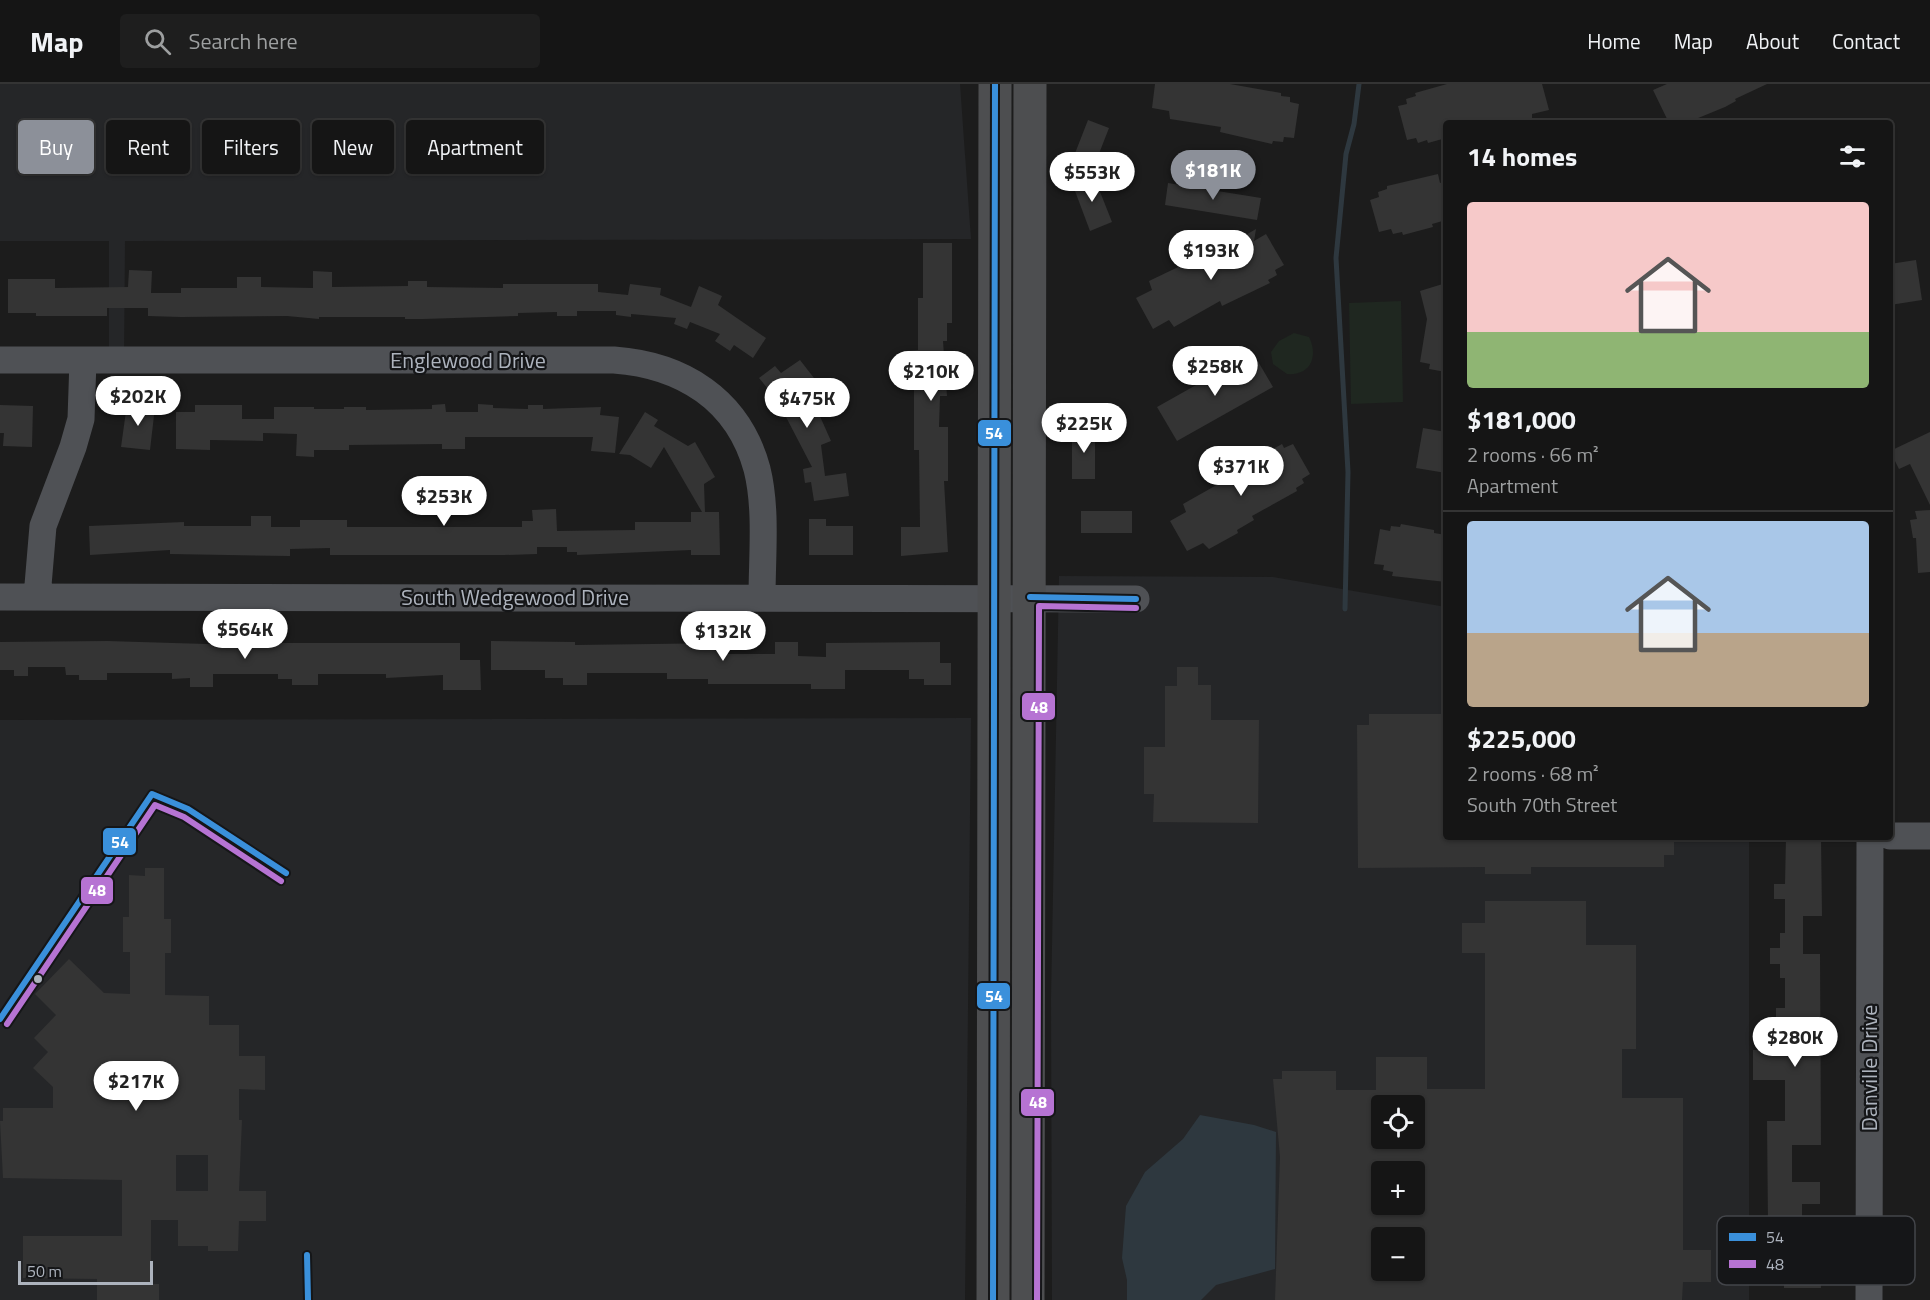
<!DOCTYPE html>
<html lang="en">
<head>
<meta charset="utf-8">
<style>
  :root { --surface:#151515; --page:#1e1e1e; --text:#f1f3f6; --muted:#9d9fa0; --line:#343434; --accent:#8c9099 }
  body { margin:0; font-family:"Titillium Web",sans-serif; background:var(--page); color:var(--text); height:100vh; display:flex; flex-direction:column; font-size:22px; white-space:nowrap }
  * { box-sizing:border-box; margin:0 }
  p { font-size:20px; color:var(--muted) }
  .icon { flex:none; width:33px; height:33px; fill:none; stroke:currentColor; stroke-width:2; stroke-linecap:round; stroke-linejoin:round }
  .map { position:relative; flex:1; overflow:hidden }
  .panel { position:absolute; left:1443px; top:36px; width:450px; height:720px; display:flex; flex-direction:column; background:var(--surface); border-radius:6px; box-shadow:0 2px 4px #0004,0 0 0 2px var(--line) }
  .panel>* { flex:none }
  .hud { position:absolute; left:18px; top:36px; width:570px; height:54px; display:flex; gap:12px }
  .tools { position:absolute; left:1371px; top:1011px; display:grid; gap:12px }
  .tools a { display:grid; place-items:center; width:54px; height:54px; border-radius:6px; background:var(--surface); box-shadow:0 2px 4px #0004,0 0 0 2px var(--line); font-size:30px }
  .scale { position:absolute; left:18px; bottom:15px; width:135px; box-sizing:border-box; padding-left:6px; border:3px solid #adb3bd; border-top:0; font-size:16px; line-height:21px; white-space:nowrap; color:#adb3bd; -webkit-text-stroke:4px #151618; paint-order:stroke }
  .price { position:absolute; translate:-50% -51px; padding:0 14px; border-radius:21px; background:#fff; color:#222; font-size:20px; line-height:39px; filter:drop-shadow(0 2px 3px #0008) }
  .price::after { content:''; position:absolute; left:50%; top:36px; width:18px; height:14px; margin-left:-9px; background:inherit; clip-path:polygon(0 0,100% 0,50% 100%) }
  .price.selected { background:var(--accent); color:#fff }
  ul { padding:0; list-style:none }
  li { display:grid; align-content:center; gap:12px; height:318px; padding:0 24px }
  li+li { border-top:2px solid var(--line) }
  li span { display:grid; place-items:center; height:186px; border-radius:6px; color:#555 }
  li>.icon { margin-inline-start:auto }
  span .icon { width:108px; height:108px; fill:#fffc; stroke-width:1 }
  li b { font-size:26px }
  h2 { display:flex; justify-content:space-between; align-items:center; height:72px; padding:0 24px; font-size:26px }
  .tag { padding:0 21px; border-radius:6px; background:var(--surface); box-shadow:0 2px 4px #0004,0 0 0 2px var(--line); font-size:21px; line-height:54px }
  .tag.selected { background:var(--accent); color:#fff }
  header { display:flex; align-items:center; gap:36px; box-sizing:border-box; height:84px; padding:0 30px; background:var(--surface); border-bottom:2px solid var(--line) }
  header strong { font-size:28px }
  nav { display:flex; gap:33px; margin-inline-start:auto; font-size:21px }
  .search { width:420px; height:54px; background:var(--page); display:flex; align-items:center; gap:15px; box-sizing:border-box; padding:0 21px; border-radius:6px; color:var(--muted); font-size:22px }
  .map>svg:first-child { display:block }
  .built { fill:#252628; fill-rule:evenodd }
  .green { fill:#1f2720 }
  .water { fill:#2e383f }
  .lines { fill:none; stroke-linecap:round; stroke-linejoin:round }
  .stream { stroke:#2e383f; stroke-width:5 }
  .building { fill:#343434; fill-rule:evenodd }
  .minor { stroke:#4f5155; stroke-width:27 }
  .major { stroke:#4d4e50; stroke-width:33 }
  .bus-1-casing { stroke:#151618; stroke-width:10 }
  .bus-2-casing { stroke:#151618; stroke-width:10 }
  .bus-1 { stroke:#3a90db; stroke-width:6 }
  .bus-2 { stroke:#b673d3; stroke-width:6 }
  .bus-dot { fill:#adb3bd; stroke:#151618; stroke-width:2 }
  .labels { text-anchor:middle; stroke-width:4.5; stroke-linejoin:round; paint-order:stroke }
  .street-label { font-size:22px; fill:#adb3bd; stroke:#151618 }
  .key { fill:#151618; stroke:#43454a; stroke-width:1.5 }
  .key-label { font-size:16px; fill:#adb3bd }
  .line-badge { stroke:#151618; stroke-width:2 }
  .badge-label { font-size:16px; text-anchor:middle; font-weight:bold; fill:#fff }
</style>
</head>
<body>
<header>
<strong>Map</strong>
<div class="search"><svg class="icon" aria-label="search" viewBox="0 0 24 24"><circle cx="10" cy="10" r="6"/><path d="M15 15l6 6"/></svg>Search here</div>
<nav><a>Home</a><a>Map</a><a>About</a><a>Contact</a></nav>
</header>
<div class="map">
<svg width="1930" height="1216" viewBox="0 0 1930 1216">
  <rect width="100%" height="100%" fill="#1c1c1c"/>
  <path class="built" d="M0,0H960L971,155L125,157L124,276H109V157H0Z
    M1059,492L1273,493L1446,523V753H1749V1216H1052L1051,915ZM1382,1022H1414V1054H1382ZM1382,1088H1414V1120H1382ZM1382,1154H1414V1186H1382Z
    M971,634L965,1216H0V636Z"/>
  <path class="green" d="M1401,217L1403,318L1351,320L1349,219Z
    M1294,249L1309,253C1319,273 1310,292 1287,290L1273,280L1271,268L1279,257Z"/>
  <path class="water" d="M1200,1031L1254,1041L1276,1048L1275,1185L1216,1201L1201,1216H1127V1196L1122,1174L1126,1122L1145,1088L1183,1055Z"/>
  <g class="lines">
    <path class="stream" d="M1345,525L1348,388L1336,174L1346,70L1354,40L1359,0"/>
  </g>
  <path class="building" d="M1155,0H1230L1281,9V12L1290,13V18L1299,20L1294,54L1284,53L1283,58L1273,57L1272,60L1220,48L1221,43L1170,35L1169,27L1152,24Z
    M1447,0H1542L1549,26L1532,30V39H1446V54L1428,59L1427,56L1418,59L1416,54L1407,56L1398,22L1407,20L1406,15L1416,12L1415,9Z
    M1667,0H1767L1735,15L1736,17L1725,23L1686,39H1669L1653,6Z
    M1088,36L1109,44L1093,85L1072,77Z
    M1093,90L1112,138L1090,147L1072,99Z
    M1438,90L1440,99L1446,97V136L1432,140L1433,143L1403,151L1402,148L1393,150L1391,145L1379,148L1370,116L1379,113L1378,108L1387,105V102Z
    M1168,99L1261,114L1257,136L1165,121Z
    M1256,145L1254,157L1266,150L1284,181L1275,186L1277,191L1268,196L1270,199L1222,222L1220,217L1174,243L1169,236L1153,245L1136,214L1152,206L1149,197L1197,174L1200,178Z
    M923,159H952V239H947V257H943L947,312H940L939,343H948V397H944L948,468L901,472V443H920L919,366H914V301H907L906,267L918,266V214H923Z
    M1916,176L1922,216L1890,221V180Z
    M129,186L152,187L151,209H181V204H237V193H261V203L313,204V187L332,188V203L408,202V197H427V203L503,204V200H598V208L628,211L630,200L661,204L660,211L691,223L699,202L722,212L718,221L766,254L753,274L734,261L730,267L715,257L720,250L690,238L687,245L674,240L676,234L631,230V233L616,231V227H577V232H557V228L518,229V232L423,235H405V233H319V235L287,232L181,233L148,232V224H107V232H36V229H8V195H55V204L128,203Z
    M1446,199V288L1429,285L1430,280L1420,278L1427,235L1420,207Z
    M1253,269L1273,303L1177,357L1157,323Z
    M800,276L814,294L806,301L831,357L821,361L825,392L846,389L849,412L814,417L811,398L805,399L803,385L812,383L786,333L795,329L774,301L768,305L759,294L775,282L781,289Z
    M127,320L155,323L150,366L121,363Z
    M445,320L446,328H478V320L493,321V324L528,325V321H543V325L601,323L600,331L619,333L615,369L591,367L593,353H465V365H442V360L349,361V366H314V373L296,372L297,350L263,349V357L210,356V366L176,365V328H195V321H242V335H274V323H314V325H344V323H366V326L432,325V321Z
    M0,321L33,322L32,363L3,362L4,349H0Z
    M645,328L658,336L654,342L688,362L695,358L715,393L704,400L705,428H719L720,471H691V466L577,471V468H567V463H537V470L504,471H330V464L290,465V472L170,470V466L90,471L89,442L184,438V442H251V432H271V443H300V436H347V443H522V437H533L532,426L556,425L557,447L635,446V438H691V428H702L664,363L651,384L630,371L619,370Z
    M1095,344V395H1072V345Z
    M1423,344L1446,348V389L1416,384Z
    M1930,348V421L1910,380L1899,385L1890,367Z
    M1282,360L1284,364L1293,360L1310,390L1302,395L1304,399L1296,404L1297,407L1252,432L1254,436L1237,446L1238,449L1209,465L1203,459L1187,467L1170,437L1186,428L1183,420L1229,394L1226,390L1243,381L1242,378L1271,362L1273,365Z
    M1930,426V488L1918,489L1916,454H1913L1910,436L1917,435L1915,427Z
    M1081,427H1132V449H1081Z
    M809,435H826V442H853V471H809Z
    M1401,440L1434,446V449L1446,451V498L1392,492L1393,488L1383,486L1384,481L1374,480L1380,445L1390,447L1391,442L1400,443Z
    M107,557L277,562V559H460V576H480L481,606H443V591L386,594V590H318V601H292V595H278V590H213V603H190V594L172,595V589H107V596H79V591H66L65,583H28V592H14V586H0V558Z
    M491,557L575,558V561L727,559V570H775V558H798V572L826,573V559L940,558V579H951V601H924V595H909V586H845V605H811V600H708V595H667V589H587V601H563V594H545V586H491Z
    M1177,583H1198V601H1211V636H1259L1258,739L1153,738L1154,710H1144V663H1165V602H1177Z
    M1369,630H1446V753H1674V771H1664V783H1531V790H1485V783L1358,784L1357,641H1369Z
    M1786,753H1821L1822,832H1803V870H1820L1821,1061H1792V1098H1820V1120H1802V1160H1819L1821,1204H1784V1190H1772V1141H1768L1767,1037H1785V996H1753V966H1776V924H1785V894H1780V880H1770V864H1780V849H1785V815H1774V800H1785Z
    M145,784H164V835H171V869H165V911L209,912V941H239V972H265V1006L239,1005V1036H242L239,1107H266V1137H239L238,1167H208V1162H178V1136H151V1200H159V1216H97V1195L23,1194V1152H122V1096L3,1094L0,1037H3V1024H53V1003L33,984L48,968L34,954L56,931L35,910L69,875L104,909L130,910V868H123V833H129V791L145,792ZM176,1071H208V1107H176Z
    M1485,817H1586V861H1636V965H1622V1014H1683V1166H1711V1198H1683L1682,1216H1275L1280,1073L1273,995H1282V987H1336V1006H1376V973H1427V1005H1485V869H1462V839H1485ZM1382,1022H1414V1054H1382ZM1382,1088H1414V1120H1382ZM1382,1154H1414V1186H1382Z"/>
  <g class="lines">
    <path class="minor" d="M0,276H614C682,281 738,315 757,385C767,425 762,472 762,514
      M0,513L1136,515
      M37,513L43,442L73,363L81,335L83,276
      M1890,752H1930
      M1869,1216L1870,753"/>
    <path class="major" d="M993,1216L995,0
      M1028,1216L1030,0"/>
    <defs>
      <path id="bus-1" d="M1030,513L1136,515
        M0,935L152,710L188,725L286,789
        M307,1171L308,1216
        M993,1216L995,0"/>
      <path id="bus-2" d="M7,940L155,721L184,733L281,797
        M1037,1216L1039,522L1136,524"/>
    </defs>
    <use href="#bus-1" class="bus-1-casing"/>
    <use href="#bus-2" class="bus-2-casing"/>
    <use href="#bus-1" class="bus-1"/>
    <use href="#bus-2" class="bus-2"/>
  </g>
  <circle class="bus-dot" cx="38" cy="895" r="5"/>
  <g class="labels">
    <g class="street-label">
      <text x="468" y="284">Englewood Drive</text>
      <text x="515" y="521">South Wedgewood Drive</text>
      <text transform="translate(1869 984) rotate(-90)" y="8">Danville Drive</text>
    </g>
  </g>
  <rect x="1717" y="1132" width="198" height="69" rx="9" class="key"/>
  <rect x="1729" y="1149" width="27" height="8" fill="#3a90db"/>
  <rect x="1729" y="1176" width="27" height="8" fill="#b673d3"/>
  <g class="key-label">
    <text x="1766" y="1159">54</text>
    <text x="1766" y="1186">48</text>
  </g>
  <g class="line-badge">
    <rect x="977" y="335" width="35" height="28" rx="6" fill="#3a90db"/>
    <rect x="1021" y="608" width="35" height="29" rx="6" fill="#b673d3"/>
    <rect x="102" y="743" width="35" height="29" rx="6" fill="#3a90db"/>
    <rect x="80" y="792" width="34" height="29" rx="6" fill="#b673d3"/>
    <rect x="976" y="898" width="35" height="28" rx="6" fill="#3a90db"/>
    <rect x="1020" y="1004" width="35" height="29" rx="6" fill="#b673d3"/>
  </g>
  <g class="badge-label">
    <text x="994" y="355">54</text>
    <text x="1039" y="629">48</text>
    <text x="120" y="764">54</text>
    <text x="97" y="812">48</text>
    <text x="994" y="918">54</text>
    <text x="1038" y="1024">48</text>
  </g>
</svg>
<div class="tools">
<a><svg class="icon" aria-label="locate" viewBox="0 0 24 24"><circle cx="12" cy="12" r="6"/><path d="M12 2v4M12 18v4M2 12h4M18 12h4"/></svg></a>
<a>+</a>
<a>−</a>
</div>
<div class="scale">50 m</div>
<b class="price selected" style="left:1213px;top:117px">$181K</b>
<b class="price" style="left:1092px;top:119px">$553K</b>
<b class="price" style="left:1211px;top:197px">$193K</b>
<b class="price" style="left:1215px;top:313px">$258K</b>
<b class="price" style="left:931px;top:318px">$210K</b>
<b class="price" style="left:138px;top:343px">$202K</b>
<b class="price" style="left:807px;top:345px">$475K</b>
<b class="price" style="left:1084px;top:370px">$225K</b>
<b class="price" style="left:1241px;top:413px">$371K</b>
<b class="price" style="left:444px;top:443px">$253K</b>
<b class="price" style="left:245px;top:576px">$564K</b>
<b class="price" style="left:723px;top:578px">$132K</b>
<b class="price" style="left:1795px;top:984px">$280K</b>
<b class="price" style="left:136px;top:1028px">$217K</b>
<div class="hud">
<a class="tag selected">Buy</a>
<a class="tag">Rent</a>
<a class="tag">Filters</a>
<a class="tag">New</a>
<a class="tag">Apartment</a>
</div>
<section class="panel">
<h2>14 homes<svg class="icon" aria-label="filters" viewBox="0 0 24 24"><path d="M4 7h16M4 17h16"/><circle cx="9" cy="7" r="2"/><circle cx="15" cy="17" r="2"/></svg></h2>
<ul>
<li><span style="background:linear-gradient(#f6c9c9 70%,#8fb573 0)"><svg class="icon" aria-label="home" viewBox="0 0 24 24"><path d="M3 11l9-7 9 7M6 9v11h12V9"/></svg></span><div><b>$181,000</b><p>2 rooms · 66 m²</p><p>Apartment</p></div></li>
<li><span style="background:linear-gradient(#a9c7e8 60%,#b9a48a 0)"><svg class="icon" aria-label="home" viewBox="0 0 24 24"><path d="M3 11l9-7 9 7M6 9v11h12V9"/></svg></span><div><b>$225,000</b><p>2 rooms · 68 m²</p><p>South 70th Street</p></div></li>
</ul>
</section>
</div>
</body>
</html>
